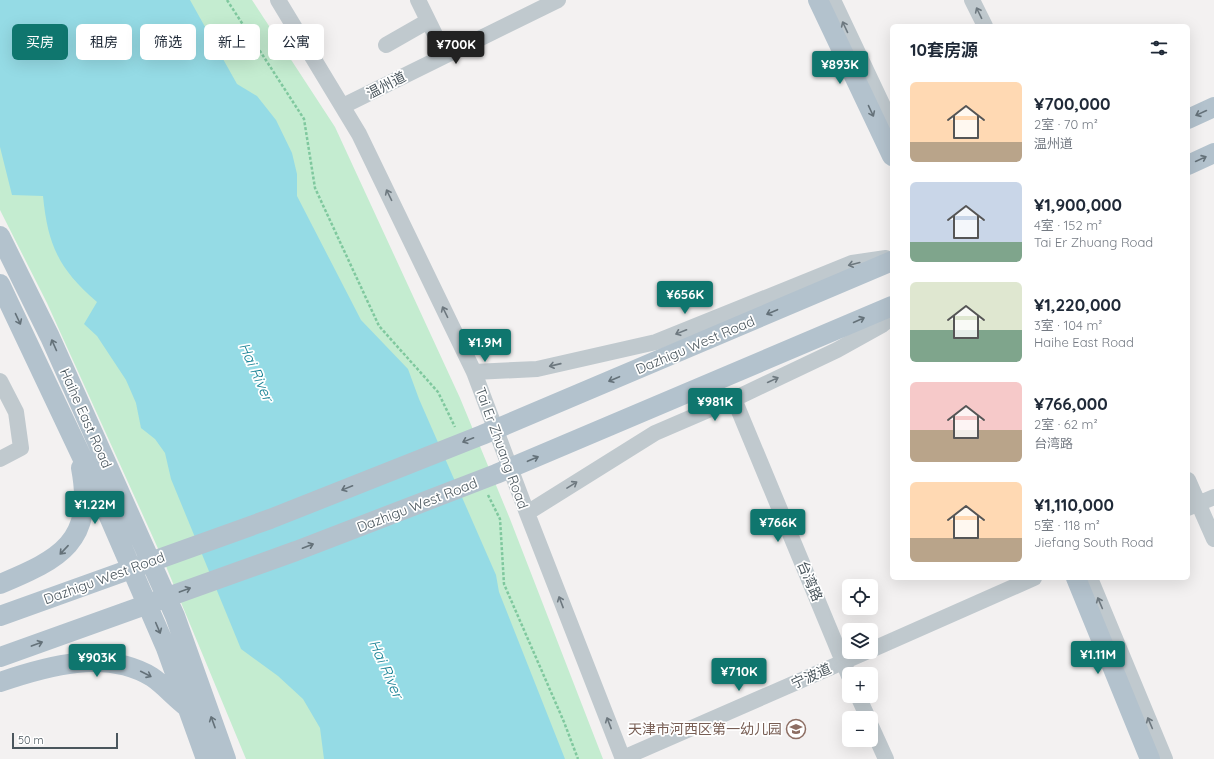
<!DOCTYPE html>
<html lang="zh">
<head>
<meta charset="utf-8">
<style>
  :root { --surface:#fff; --page:#f6f6f7; --text:#1f2937; --muted:#747a83; --accent:#0f766e }
  body { margin:0; font-family:Quicksand,"Noto Sans SC",sans-serif; background:var(--page); color:var(--text); height:100vh; display:flex; flex-direction:column; font-size:15px; white-space:nowrap }
  * { box-sizing:border-box; margin:0 }
  p { font-size:13px; color:var(--muted) }
  .icon { flex:none; width:22px; height:22px; fill:none; stroke:currentColor; stroke-width:2; stroke-linecap:round; stroke-linejoin:round }
  .map { position:relative; flex:1; overflow:hidden }
  .side { position:absolute; left:890px; top:24px; width:300px; height:556px; display:flex; flex-direction:column; background:var(--surface); border-radius:6px; box-shadow:0 4px 16px #0002 }
  .side>* { flex:none }
  .hud { position:absolute; left:12px; top:24px; width:380px; height:36px; display:flex; gap:8px }
  .tools { position:absolute; left:842px; top:579px; display:grid; gap:8px }
  .tools a { display:grid; place-items:center; width:36px; height:36px; border-radius:6px; background:var(--surface); box-shadow:0 4px 16px #0002; font-size:20px }
  .scale { position:absolute; left:12px; bottom:10px; width:106px; box-sizing:border-box; padding-left:4px; border:2px solid #4a565d; border-top:0; font-size:11px; line-height:14px; white-space:nowrap; color:#4a565d; -webkit-text-stroke:3px #fff; paint-order:stroke }
  .price { position:absolute; translate:-50% -34px; padding:0 9px; border-radius:4px; background:var(--accent); color:#fff; font-size:13px; line-height:26px; filter:drop-shadow(0 1px 2px #0008) }
  .price::after { content:''; position:absolute; left:50%; top:24px; width:12px; height:9px; margin-left:-6px; background:inherit; clip-path:polygon(0 0,100% 0,50% 100%) }
  .price.active { background:#222; color:#fff }
  ul { padding:0; list-style:none }
  li { display:flex; align-items:center; gap:12px; height:100px; padding:0 20px }
  li span { display:grid; place-items:center; flex:none; width:112px; height:80px; border-radius:6px; color:#555 }
  li>.icon { margin-inline-start:auto }
  span .icon { width:48px; height:48px; fill:#fffc; stroke-width:1 }
  li b { font-size:17px }
  h2 { display:flex; justify-content:space-between; align-items:center; height:48px; padding:0 20px; font-size:17px }
  .tag { padding:0 14px; border-radius:6px; background:var(--surface); box-shadow:0 4px 16px #0002; font-size:14px; line-height:36px }
  .tag.active { background:var(--accent); color:#fff }
  .map>svg:first-child { display:block }
  .green { fill:#c4ecd0 }
  .water { fill:#95dbe5 }
  .lines { fill:none; stroke-linecap:round; stroke-linejoin:round }
  .path { stroke:#7fc89e; stroke-width:2.5; stroke-dasharray:3 2; stroke-linecap:butt }
  .minor { stroke:#c0c9ce; stroke-width:16 }
  .major { stroke:#b3c2cd; stroke-width:20 }
  .oneway { stroke:#6d787f }
  .oneway2 { stroke:#647179 }
  .labels { text-anchor:middle; stroke-width:3.5; stroke-linejoin:round; paint-order:stroke }
  .street-label { font-size:14px; fill:#4a565d; stroke:#fff }
  .education-label { font-size:14px; fill:#785e54; stroke:#fff; text-anchor:end }
  .water-label { font-size:15px; font-style:italic; fill:#188294; stroke:#fff }
</style>
</head>
<body>
<div class="map">
<svg width="1214" height="759" viewBox="0 0 1214 759">
  <rect width="100%" height="100%" fill="#f3f1f1"/>
  <path class="green" d="M0,0H252L335,127L460,398L510,519L603,759H246L165,564L47,303L0,210Z"/>
  <path class="water" d="M0,0H190L237,84L257,96L276,120L292,153L297,174V196L361,320L408,369L419,399L496,575L499,592L565,759H324L320,728L303,699L278,676L241,649L171,479L165,453L155,439L141,428L136,403L126,380L97,336L84,324L97,302C59,269 48,246 43,196L12,195L0,147Z"/>
  <g class="lines">
    <path class="path" d="M227,0L304,119L315,188L379,326L438,392L455,427
      M488,495L500,519L504,584L564,722L578,759"/>
    <path class="minor" d="M278,0L359,134L474,372L527,513L623,759
      M418,0L445,55
      M833,0L892,125
      M972,0L985,26
      M386,45L428,21
      M343,106L558,0
      M474,372L537,369L656,342L852,263L886,258
      M0,381L16,412L21,448L0,459
      M734,399L849,676
      M1188,480L1214,539
      M1188,508L1214,497
      M527,513L655,433L734,399L837,350L882,325L892,317
      M1090,578L1165,759
      M871,650L1034,578
      M858,696L868,718
      M871,726L886,759
      M623,758L866,652"/>
    <path class="major" d="M818,0L892,156
      M1188,119L1214,107
      M1188,165L1214,153
      M0,236L50,337L175,616L226,759
      M0,284L97,489L166,648L206,759
      M1076,578L1150,759
      M0,584C60,559 95,542 81,468
      M0,616L270,519L482,435L892,261
      M0,657L296,551L496,474L892,306
      M0,682C47,666 106,649 152,677C164,685 175,698 187,707"/>
  </g>
  <defs><path id="oneway-shaft" d="M-6 0H5M1.5-3L5.5 0L1.5 3" fill="none" stroke-width="1.6" stroke-linecap="round" stroke-linejoin="round"/></defs>
  <g class="oneway">
    <use href="#oneway-shaft" transform="translate(979 13) rotate(-116)"/>
    <use href="#oneway-shaft" transform="translate(845 27) rotate(-115)"/>
    <use href="#oneway-shaft" transform="translate(389 195) rotate(-116)"/>
    <use href="#oneway-shaft" transform="translate(854 264) rotate(166)"/>
    <use href="#oneway-shaft" transform="translate(445 312) rotate(-116)"/>
    <use href="#oneway-shaft" transform="translate(681 332) rotate(158)"/>
    <use href="#oneway-shaft" transform="translate(555 365) rotate(167)"/>
    <use href="#oneway-shaft" transform="translate(773 380) rotate(-25)"/>
    <use href="#oneway-shaft" transform="translate(572 485) rotate(-32)"/>
    <use href="#oneway-shaft" transform="translate(561 602) rotate(-111)"/>
    <use href="#oneway-shaft" transform="translate(1100 603) rotate(-113)"/>
    <use href="#oneway-shaft" transform="translate(609 723) rotate(-111)"/>
    <use href="#oneway-shaft" transform="translate(1150 723) rotate(-113)"/>
  </g>
  <g class="oneway2">
    <use href="#oneway-shaft" transform="translate(871 111) rotate(65)"/>
    <use href="#oneway-shaft" transform="translate(1201 113) rotate(155)"/>
    <use href="#oneway-shaft" transform="translate(1201 159) rotate(-25)"/>
    <use href="#oneway-shaft" transform="translate(772 312) rotate(157)"/>
    <use href="#oneway-shaft" transform="translate(18 319) rotate(65)"/>
    <use href="#oneway-shaft" transform="translate(859 320) rotate(-24)"/>
    <use href="#oneway-shaft" transform="translate(54 345) rotate(-114)"/>
    <use href="#oneway-shaft" transform="translate(614 379) rotate(157)"/>
    <use href="#oneway-shaft" transform="translate(468 440) rotate(158)"/>
    <use href="#oneway-shaft" transform="translate(533 459) rotate(-23)"/>
    <use href="#oneway-shaft" transform="translate(347 488) rotate(158)"/>
    <use href="#oneway-shaft" transform="translate(308 546) rotate(-21)"/>
    <use href="#oneway-shaft" transform="translate(64 550) rotate(133)"/>
    <use href="#oneway-shaft" transform="translate(185 590) rotate(-20)"/>
    <use href="#oneway-shaft" transform="translate(158 628) rotate(67)"/>
    <use href="#oneway-shaft" transform="translate(37 644) rotate(-20)"/>
    <use href="#oneway-shaft" transform="translate(146 674) rotate(27)"/>
    <use href="#oneway-shaft" transform="translate(213 722) rotate(-110)"/>
  </g>
  <defs>
    <symbol id="school-ring" viewBox="-11 -11 22 22"><circle r="9.5" fill="#fff" stroke="#8d6e63" stroke-width="1.5"/><path d="M0-5L7-2L0 1L-7-2ZM-4 1L0 2.5L4 1V4Q0 6-4 4Z" fill="#8d6e63"/></symbol>
  </defs>
  <g fill-rule="evenodd">
    <use href="#school-ring" x="785" y="718" width="22" height="22"/>
  </g>
  <g class="labels">
    <g class="street-label">
      <text transform="translate(386 85) rotate(-27)" y="5">温州道</text>
      <text transform="translate(695 345) rotate(-23)" y="5">Dazhigu West Road</text>
      <text transform="translate(86 418) rotate(66)" y="5">Haihe East Road</text>
      <text transform="translate(502 448) rotate(70)" y="5">Tai Er Zhuang Road</text>
      <text transform="translate(417 505) rotate(-21)" y="5">Dazhigu West Road</text>
      <text transform="translate(104 578) rotate(-20)" y="5">Dazhigu West Road</text>
      <text transform="translate(810 581) rotate(67)" y="5">台湾路</text>
      <text transform="translate(811 676) rotate(-24)" y="5">宁波道</text>
    </g>
    <g class="education-label">
      <text x="782" y="734">天津市河西区第一幼儿园</text>
    </g>
    <g class="water-label">
      <text transform="translate(256 372) rotate(66)" y="5">Hai River</text>
      <text transform="translate(386 669) rotate(66)" y="5">Hai River</text>
    </g>
  </g>
</svg>
<div class="tools">
<a><svg class="icon" aria-label="locate" viewBox="0 0 24 24"><circle cx="12" cy="12" r="6"/><path d="M12 2v4M12 18v4M2 12h4M18 12h4"/></svg></a>
<a><svg class="icon" aria-label="layers" viewBox="0 0 24 24"><path d="M12 4l9 5-9 5-9-5zM3 14l9 5 9-5"/></svg></a>
<a>+</a>
<a>−</a>
</div>
<div class="scale">50 m</div>
<b class="price active" style="left:456px;top:65px">¥700K</b>
<b class="price" style="left:840px;top:85px">¥893K</b>
<b class="price" style="left:685px;top:315px">¥656K</b>
<b class="price" style="left:485px;top:363px">¥1.9M</b>
<b class="price" style="left:715px;top:422px">¥981K</b>
<b class="price" style="left:95px;top:525px">¥1.22M</b>
<b class="price" style="left:778px;top:543px">¥766K</b>
<b class="price" style="left:1098px;top:675px">¥1.11M</b>
<b class="price" style="left:97px;top:678px">¥903K</b>
<b class="price" style="left:739px;top:692px">¥710K</b>
<div class="hud">
<a class="tag active">买房</a>
<a class="tag">租房</a>
<a class="tag">筛选</a>
<a class="tag">新上</a>
<a class="tag">公寓</a>
</div>
<section class="side">
<h2>10套房源<svg class="icon" aria-label="filters" viewBox="0 0 24 24"><path d="M4 7h16M4 17h16"/><circle cx="9" cy="7" r="2"/><circle cx="15" cy="17" r="2"/></svg></h2>
<ul>
<li><span style="background:linear-gradient(#ffd9b3 75%,#b9a48a 0)"><svg class="icon" aria-label="home" viewBox="0 0 24 24"><path d="M3 11l9-7 9 7M6 9v11h12V9"/></svg></span><div><b>¥700,000</b><p>2室 · 70 m²</p><p>温州道</p></div></li>
<li><span style="background:linear-gradient(#c9d6e8 75%,#7fa58c 0)"><svg class="icon" aria-label="home" viewBox="0 0 24 24"><path d="M3 11l9-7 9 7M6 9v11h12V9"/></svg></span><div><b>¥1,900,000</b><p>4室 · 152 m²</p><p>Tai Er Zhuang Road</p></div></li>
<li><span style="background:linear-gradient(#dfe7d0 60%,#7fa58c 0)"><svg class="icon" aria-label="home" viewBox="0 0 24 24"><path d="M3 11l9-7 9 7M6 9v11h12V9"/></svg></span><div><b>¥1,220,000</b><p>3室 · 104 m²</p><p>Haihe East Road</p></div></li>
<li><span style="background:linear-gradient(#f6c9c9 60%,#b9a48a 0)"><svg class="icon" aria-label="home" viewBox="0 0 24 24"><path d="M3 11l9-7 9 7M6 9v11h12V9"/></svg></span><div><b>¥766,000</b><p>2室 · 62 m²</p><p>台湾路</p></div></li>
<li><span style="background:linear-gradient(#ffd9b3 70%,#b9a48a 0)"><svg class="icon" aria-label="home" viewBox="0 0 24 24"><path d="M3 11l9-7 9 7M6 9v11h12V9"/></svg></span><div><b>¥1,110,000</b><p>5室 · 118 m²</p><p>Jiefang South Road</p></div></li>
</ul>
</section>
</div>
</body>
</html>
